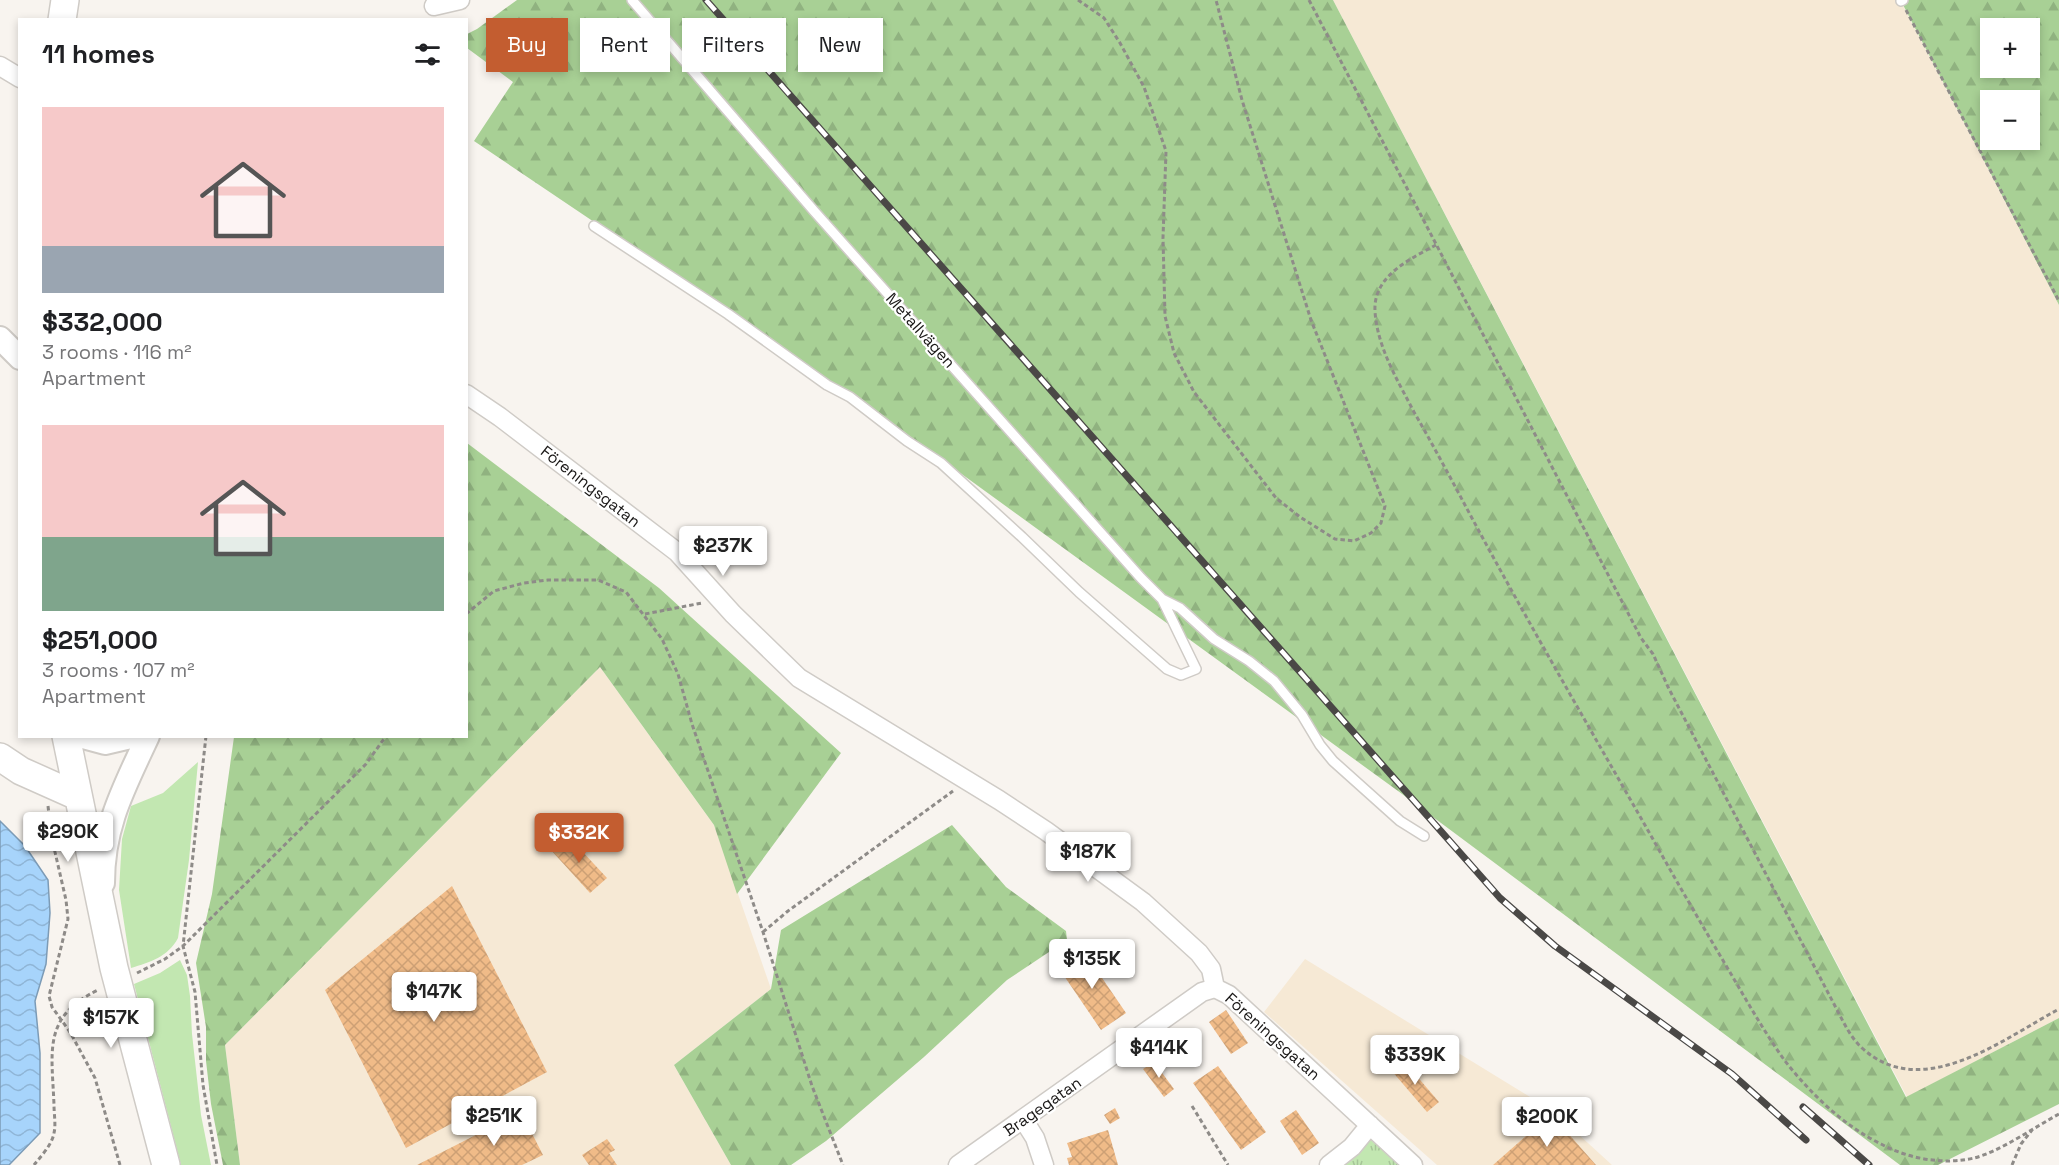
<!DOCTYPE html>
<html lang="en">
<head>
<meta charset="utf-8">
<style>
  :root { --surface:#fff; --page:#f2f2f2; --text:#202124; --muted:#757577; --accent:#c35d30 }
  body { margin:0; font-family:"Space Grotesk",sans-serif; background:var(--page); color:var(--text); height:100vh; display:flex; flex-direction:column; font-size:22px; white-space:nowrap }
  * { box-sizing:border-box; margin:0 }
  p { font-size:20px; color:var(--muted) }
  .icon { flex:none; width:33px; height:33px; fill:none; stroke:currentColor; stroke-width:2; stroke-linecap:round; stroke-linejoin:round }
  .map { position:relative; flex:1; overflow:hidden }
  .sheet { position:absolute; left:18px; top:18px; width:450px; height:720px; display:flex; flex-direction:column; background:var(--surface); border-radius:0px; box-shadow:0 3px 9px #0003 }
  .sheet>* { flex:none }
  .top-card { position:absolute; left:486px; top:18px; width:570px; height:54px; display:flex; gap:12px }
  .buttons { position:absolute; left:1980px; top:18px; display:grid; gap:12px }
  .buttons a { display:grid; place-items:center; width:60px; height:60px; border-radius:0px; background:var(--surface); box-shadow:0 3px 9px #0003; font-size:30px }
  .price { position:absolute; translate:-50% -51px; padding:0 14px; border-radius:6px; background:#fff; color:#222; font-size:20px; line-height:39px; filter:drop-shadow(0 2px 3px #0008) }
  .price::after { content:''; position:absolute; left:50%; top:36px; width:18px; height:14px; margin-left:-9px; background:inherit; clip-path:polygon(0 0,100% 0,50% 100%) }
  .price.active { background:var(--accent); color:#fff }
  ul { padding:0; list-style:none }
  li { display:grid; align-content:center; gap:12px; height:318px; padding:0 24px }
  li span { display:grid; place-items:center; height:186px; border-radius:0px; color:#555 }
  li>.icon { margin-inline-start:auto }
  span .icon { width:108px; height:108px; fill:#fffc; stroke-width:1 }
  li b { font-size:26px }
  h2 { display:flex; justify-content:space-between; align-items:center; height:72px; padding:0 24px; font-size:26px }
  .pill { padding:0 21px; border-radius:0px; background:var(--surface); box-shadow:0 3px 9px #0003; font-size:21px; line-height:54px }
  .pill.active { background:var(--accent); color:#fff }
  .map>svg:first-child { display:block }
  .industrial { fill:#f6e9d5 }
  .grass { fill:#c2e7b1 }
  .forest { fill:url(#forest-firs); fill-rule:evenodd }
  .park { fill:url(#park-tufts) }
  .water { fill:url(#water-waves); stroke:#7c9bb6; stroke-width:1.5 }
  .building { fill:url(#building-cross-hatch) }
  .lines { fill:none; stroke-linecap:round; stroke-linejoin:round }
  .service-casing { stroke:#cfcbc6; stroke-width:12 }
  .minor-casing { stroke:#cfcbc6; stroke-width:21 }
  .tertiary-casing { stroke:#cfcbc6; stroke-width:26 }
  .secondary-casing { stroke:#cfcbc6; stroke-width:30 }
  .path { stroke:#8e8b88; stroke-width:3; stroke-dasharray:4.5 3; stroke-linecap:butt }
  .service { stroke:#fff; stroke-width:9 }
  .minor { stroke:#fff; stroke-width:18 }
  .tertiary { stroke:#fff; stroke-width:22 }
  .secondary { stroke:#fff; stroke-width:27 }
  .rail-casing { stroke:#4a4846; stroke-width:7 }
  .rail { stroke:#fff; stroke-width:4.5; stroke-dasharray:14; stroke-linecap:butt }
  .labels { text-anchor:middle; stroke-width:4.5; stroke-linejoin:round; paint-order:stroke }
  .street-label { font-size:16px; fill:#191716; stroke:#fff }
</style>
</head>
<body>
<div class="map">
<svg width="2059" height="1165" viewBox="0 0 2059 1165">
  <defs>
    <pattern id="forest-firs" width="22" height="20" patternUnits="userSpaceOnUse" patternTransform="scale(1.5)"><rect width="22" height="20" fill="#a8d095"/><path d="M5 1l3.5 6h-7zM16 11l3.5 6h-7z" fill="#90b280"/></pattern>
    <pattern id="park-tufts" width="24" height="20" patternUnits="userSpaceOnUse" patternTransform="scale(1.5)"><rect width="24" height="20" fill="#c2e7b1"/><path d="M3 7l-1-3M5 7V3M7 7l1-3M15 17l-1-3M17 17v-4M19 17l1-3" fill="none" stroke="#a6c598"/></pattern>
    <pattern id="water-waves" width="16" height="10" patternUnits="userSpaceOnUse" patternTransform="scale(1.5)"><rect width="16" height="10" fill="#a7d4fb"/><path d="M0 5q4-4 8 0t8 0" fill="none" stroke="#8fb5d6"/></pattern>
    <pattern id="building-cross-hatch" width="8" height="8" patternUnits="userSpaceOnUse" patternTransform="scale(1.5)"><rect width="8" height="8" fill="#f0bb88"/><path d="M0 0l8 8M0 8l8-8" fill="none" stroke="#cda075"/></pattern>
  </defs>
  <rect width="100%" height="100%" fill="#f8f4ef"/>
  <path class="industrial" d="M1333,0H1900L2059,305V1018L1907,1097Z
    M600,667L714,825L771,989L674,1065L731,1165H240L225,1045Z
    M1305,959L1553,1111L1612,1165H1437L1264,1012Z"/>
  <path class="grass" d="M198,762L189,860L178,938C168,957 150,962 131,968L119,890L122,839L131,806L163,793Z
    M180,960L187,975L190,996L192,1034L201,1115L211,1165H181L134,984L160,973Z"/>
  <path class="forest" d="M517,0H1333L1906,1097L2059,1018V1104L1938,1165H1900L1398,791L879,414L474,141L513,82L467,48V34L477,29Z
    M1900,0H2059V305L1901,1ZM1990,28H2030V68H1990ZM1990,100H2030V140H1990Z
    M467,443L659,588L841,753L737,894L714,825L600,667L225,1045L240,1165H223L211,1104L206,1061V1027L196,963L212,894L234,737L466,736Z
    M952,825L1006,887L1066,931L1067,940L1007,980L924,1057L826,1141L791,1165H731L674,1065L771,989L781,930Z"/>
  <path class="park" d="M1369,1128L1411,1165H1331Z"/>
  <path class="water" d="M0,821L25,846L48,880L50,913L46,964L35,1001L40,1053V1133L9,1165H0Z"/>
  <path class="building" d="M567,835L607,878L590,893L550,849Z
    M452,886L547,1072L406,1148L325,990Z
    M1083,950L1126,1013L1101,1030L1058,967Z
    M1226,1010L1248,1043L1231,1054L1209,1022Z
    M1403,1060L1439,1102L1427,1112L1391,1070Z
    M1154,1062L1174,1089L1164,1097L1143,1069Z
    M1218,1066L1266,1132L1241,1150L1193,1083Z
    M1115,1108L1120,1118L1110,1124L1104,1115Z
    M1296,1110L1319,1143L1302,1155L1280,1121Z
    M521,1112L543,1155L522,1165H417Z
    M1551,1114L1596,1165H1493Z
    M1108,1130L1118,1165H1069L1067,1158L1072,1157L1067,1143Z
    M607,1139L615,1150L609,1153L617,1165H589L582,1155Z"/>
  <g class="lines">
    <defs>
      <path id="service" d="M1901,1L1903,0
        M594,226L728,314L827,385L850,397L907,441L941,463L1022,537L1079,592L1167,669L1181,675L1196,669L1162,599L1141,578L814,211L632,0
        M1162,599L1180,608L1214,639L1249,661L1274,681L1302,715L1320,745L1333,761L1400,821L1424,836"/>
      <path id="minor" d="M434,6L460,0
        M0,66L20,78
        M466,394L500,417L677,552L733,614L799,678L999,800L1046,831L1143,902L1199,953L1211,969L1215,988
        M1023,1119L1035,1138L1044,1165
        M958,1165L1202,992L1215,988L1229,995L1413,1165
        M1329,1165L1352,1147L1370,1125"/>
      <path id="tertiary" d="M0,338L20,358
        M79,736L105,743L135,736
        M103,883C103,825 124,788 148,736"/>
      <path id="secondary" d="M62,20L65,0
        M66,736L114,968L166,1165
        M0,757L21,771L77,796"/>
    </defs>
    <use href="#service" class="service-casing"/>
    <use href="#minor" class="minor-casing"/>
    <use href="#tertiary" class="tertiary-casing"/>
    <use href="#secondary" class="secondary-casing"/>
    <path class="path" d="M1078,0L1104,18L1120,43L1144,87L1166,151L1163,238L1165,316L1174,353L1194,392L1276,498L1300,517L1335,539L1354,541L1371,533L1381,523L1385,506L1311,320L1242,100L1216,0
      M1309,0L1641,638L1653,654L1669,689L1835,1006C1843,1021 1850,1037 1862,1048C1922,1103 2003,1039 2059,1009
      M1906,10L2059,301
      M1436,245C1410,259 1373,276 1375,311C1377,347 1398,381 1414,412C1429,438 1443,464 1457,490C1520,609 1588,725 1654,841C1679,886 1705,930 1731,974C1748,1003 1765,1033 1785,1061C1810,1093 1844,1126 1881,1144C1909,1159 1943,1165 1974,1158C1999,1152 2035,1127 2059,1114
      M466,614L494,591L524,583L548,580H598L626,592L662,639L678,674L692,724L763,932L812,1086L843,1165
      M645,614L702,603
      M206,736L183,946L195,992L203,1085L217,1165
      M48,806L52,839L66,900L68,919L49,996L52,1007L70,1032L95,1078L120,1165
      M763,932L788,911L953,791
      M137,973L165,959L183,946L366,764L386,736
      M1192,1106L1228,1165
      M34,1165C41,1156 52,1145 54,1133C56,1125 54,1114 54,1105C52,1051 42,1017 98,990
      M2012,1165L2021,1144L2032,1130"/>
    <use href="#service" class="service"/>
    <use href="#minor" class="minor"/>
    <use href="#tertiary" class="tertiary"/>
    <use href="#secondary" class="secondary"/>
    <defs>
      <path id="rail" d="M706,0L1500,898L1555,946L1732,1074L1806,1140
        M1803,1107L1869,1165"/>
    </defs>
    <use href="#rail" class="rail-casing"/>
    <use href="#rail" class="rail"/>
  </g>
  <g class="labels">
    <g class="street-label">
      <text transform="translate(921 330) rotate(48)" y="6">Metallvägen</text>
      <text transform="translate(591 486) rotate(38)" y="6">Föreningsgatan</text>
      <text transform="translate(1273 1036) rotate(42)" y="6">Föreningsgatan</text>
      <text transform="translate(1042 1106) rotate(-35)" y="6">Bragegatan</text>
    </g>
  </g>
</svg>
<div class="buttons">
<a>+</a>
<a>−</a>
</div>
<b class="price" style="left:723px;top:577px">$237K</b>
<b class="price" style="left:68px;top:863px">$290K</b>
<b class="price active" style="left:579px;top:864px">$332K</b>
<b class="price" style="left:1088px;top:883px">$187K</b>
<b class="price" style="left:1092px;top:990px">$135K</b>
<b class="price" style="left:434px;top:1023px">$147K</b>
<b class="price" style="left:111px;top:1049px">$157K</b>
<b class="price" style="left:1159px;top:1079px">$414K</b>
<b class="price" style="left:1415px;top:1086px">$339K</b>
<b class="price" style="left:494px;top:1147px">$251K</b>
<b class="price" style="left:1547px;top:1148px">$200K</b>
<div class="top-card">
<a class="pill active">Buy</a>
<a class="pill">Rent</a>
<a class="pill">Filters</a>
<a class="pill">New</a>
</div>
<section class="sheet">
<h2>11 homes<svg class="icon" aria-label="filters" viewBox="0 0 24 24"><path d="M4 7h16M4 17h16"/><circle cx="9" cy="7" r="2"/><circle cx="15" cy="17" r="2"/></svg></h2>
<ul>
<li><span style="background:linear-gradient(#f6c9c9 75%,#9aa5b1 0)"><svg class="icon" aria-label="home" viewBox="0 0 24 24"><path d="M3 11l9-7 9 7M6 9v11h12V9"/></svg></span><div><b>$332,000</b><p>3 rooms · 116 m²</p><p>Apartment</p></div></li>
<li><span style="background:linear-gradient(#f6c9c9 60%,#7fa58c 0)"><svg class="icon" aria-label="home" viewBox="0 0 24 24"><path d="M3 11l9-7 9 7M6 9v11h12V9"/></svg></span><div><b>$251,000</b><p>3 rooms · 107 m²</p><p>Apartment</p></div></li>
</ul>
</section>
</div>
</body>
</html>
